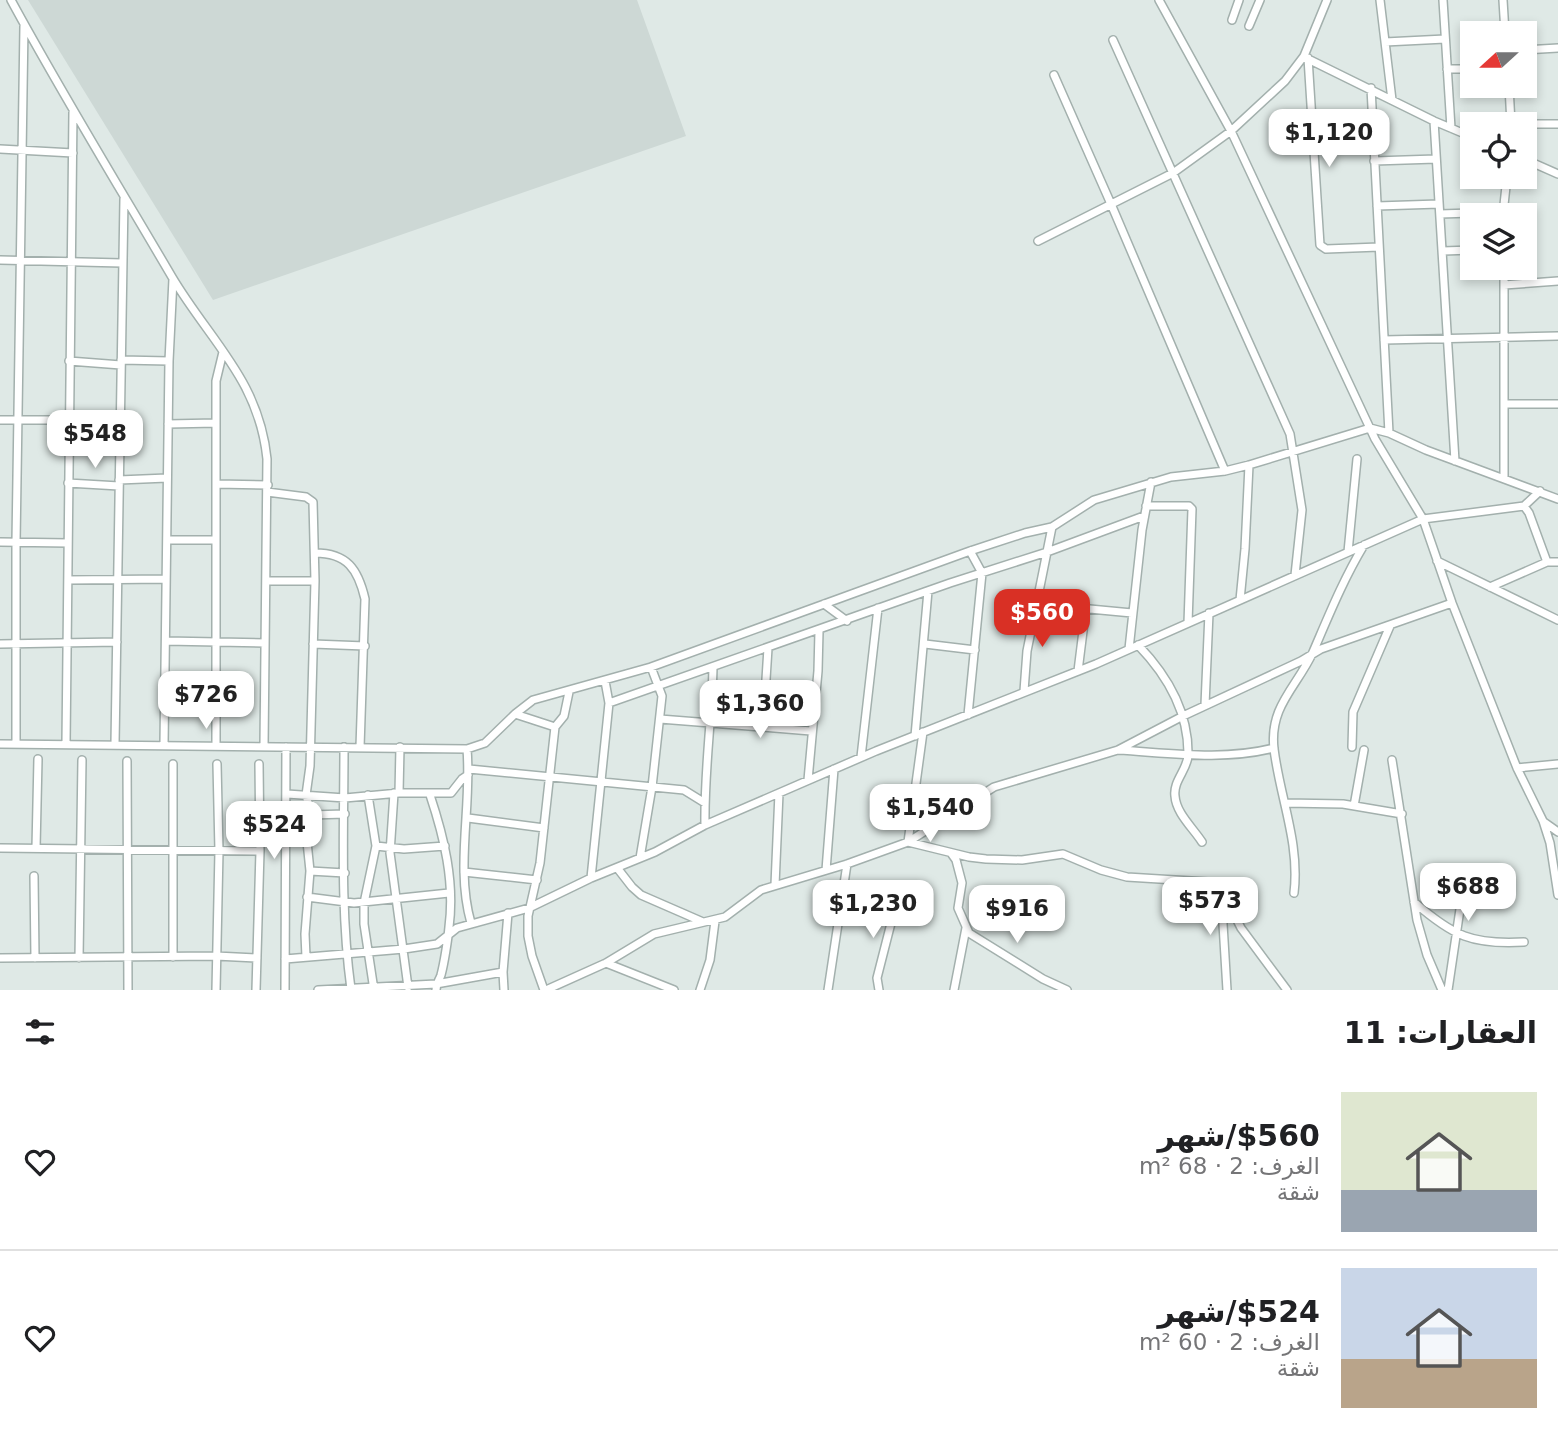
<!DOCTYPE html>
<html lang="ar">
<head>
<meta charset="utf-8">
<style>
  :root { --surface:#fff; --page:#f6f6f6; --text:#202124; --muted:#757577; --line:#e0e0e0; --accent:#d93025 }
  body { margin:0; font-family:"DejaVu Sans",Vazirmatn,sans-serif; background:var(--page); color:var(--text); direction:rtl; height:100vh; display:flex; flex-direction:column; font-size:26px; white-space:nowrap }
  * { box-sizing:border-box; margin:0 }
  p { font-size:23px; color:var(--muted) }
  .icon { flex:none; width:38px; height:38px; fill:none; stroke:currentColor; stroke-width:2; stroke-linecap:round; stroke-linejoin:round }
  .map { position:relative; height:990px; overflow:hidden; direction:ltr }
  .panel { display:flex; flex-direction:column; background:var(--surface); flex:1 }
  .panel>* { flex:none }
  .needle { width:46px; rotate:249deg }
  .fabs { position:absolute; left:1460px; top:21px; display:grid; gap:14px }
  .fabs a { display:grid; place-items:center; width:77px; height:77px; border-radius:0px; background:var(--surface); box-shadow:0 4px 10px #0003; font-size:35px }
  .price { position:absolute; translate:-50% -60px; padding:0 16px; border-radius:14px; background:#fff; color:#222; font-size:23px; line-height:46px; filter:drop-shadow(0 2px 4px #0008) }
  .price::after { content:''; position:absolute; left:50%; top:42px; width:21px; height:16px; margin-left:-10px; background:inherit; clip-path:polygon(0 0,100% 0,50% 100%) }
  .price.selected { background:var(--accent); color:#fff }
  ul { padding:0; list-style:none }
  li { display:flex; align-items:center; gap:21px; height:175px; padding:0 21px }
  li+li { border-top:2px solid var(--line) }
  li span { display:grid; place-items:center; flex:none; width:196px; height:140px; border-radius:0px; color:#555 }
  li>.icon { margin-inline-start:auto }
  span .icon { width:84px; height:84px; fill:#fffc; stroke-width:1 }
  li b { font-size:30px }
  h2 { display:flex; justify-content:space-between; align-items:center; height:84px; padding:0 21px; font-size:30px }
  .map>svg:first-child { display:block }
  .built { fill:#cdd8d5 }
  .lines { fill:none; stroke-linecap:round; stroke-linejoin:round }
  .street-casing { stroke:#a3b0ad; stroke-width:10 }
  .street { stroke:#fff; stroke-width:7 }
</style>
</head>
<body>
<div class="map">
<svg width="1558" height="990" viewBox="0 0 1558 990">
  <rect width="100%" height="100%" fill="#dfe9e6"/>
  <path class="built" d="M28,0H637L686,136L213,300Z"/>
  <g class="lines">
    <defs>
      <path id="street" d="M11,0C62,94 118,185 172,277C210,341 259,380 267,459L264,747
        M1159,0L1231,131L1375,439L1423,519L1452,603L1517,768L1543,821L1550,843L1558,895
        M1380,0L1392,100
        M1443,0L1451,128
        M1503,0L1505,33
        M1232,20L1239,0
        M1249,26L1260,0
        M1113,40L1290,434L1302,510L1295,575
        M1385,42L1445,39
        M1524,50L1558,48
        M1304,57L1434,121L1472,137
        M1308,58L1320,245L1326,249L1379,247
        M1447,69H1472
        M1054,75L1111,204L1225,471
        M1509,86L1511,124
        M1371,88L1389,433
        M1434,121L1455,461
        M1524,124H1558
        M0,149L73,153
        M1524,159L1558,174
        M1374,161L1436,159
        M1377,206L1439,204
        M1440,214L1503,212
        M1503,214L1507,177
        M1038,241L1173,173L1231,131L1285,81L1304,56L1327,0
        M1443,251L1472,250
        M0,260L122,263
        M1504,268V478
        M1504,285L1558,281
        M1384,340L1558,336
        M121,360L169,361
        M69,361L121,365
        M1505,404H1558
        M0,420H69
        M168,424L216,423
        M119,480L167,478
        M68,483L119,486
        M216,484L268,485
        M267,492L306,497L313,502L315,581L310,766L306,795L311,815L306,832L310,871L305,934L306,957
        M1146,506H1189L1192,509L1188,623
        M1524,506L1529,513L1547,562
        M167,540H216
        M0,542L68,543
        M1348,552L1357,459
        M315,553C347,553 358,569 365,599L360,747
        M1437,561L1558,620
        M68,580L166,579
        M266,581H315
        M1490,587L1547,562H1558
        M1240,600L1245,549L1249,465
        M824,604L847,621
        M1037,604L1132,613
        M166,641L265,643
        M0,644L117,642
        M313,644L365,646
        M925,644L975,650
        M1138,645C1167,675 1189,713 1188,756C1187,770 1173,781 1175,796C1176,813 1193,828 1202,842
        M1129,649L1142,530L1151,482
        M1078,671L1086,607
        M1024,691L1027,651L1052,527
        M609,703L950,583L1047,552L1144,516
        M1205,705L1209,613
        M515,714L555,727
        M968,715L982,573L970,551
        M660,719L811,731
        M763,726L768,648
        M923,732L908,842L969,857L986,859L1022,860L1063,854L1101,870L1127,877L1224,883L1223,924L1227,990
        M915,736L928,591
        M16,743V542L24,26
        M66,743L73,112
        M0,744L467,749L485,743L515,714L533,700L651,667L970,551L1025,533L1052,527L1094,500L1171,477L1225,471L1249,465L1370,428L1389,433L1426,450L1558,499
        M115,744L124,199
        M164,745L169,361L173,279
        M216,745V381L223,352
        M344,747C344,827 340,909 351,989
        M1352,747L1353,712L1390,626
        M467,749C472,806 455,867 471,923
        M1118,750C1171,753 1222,761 1274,748
        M861,757L878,608
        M1392,760L1417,920L1427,955L1442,990
        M127,761L128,990
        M173,764V957
        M1517,768L1558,764
        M469,769L684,790L705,803
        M808,780L818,671L819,631
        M394,793L390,853L408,987
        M399,793L400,747
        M287,794L345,798L399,793H451L462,779L468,775
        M368,795L376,846L364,903V924L374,990
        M430,795C444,837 455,882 449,927C448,939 444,964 441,975C439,981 436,983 436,990
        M1286,803L1343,804L1402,814
        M1354,806L1364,750
        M311,815L345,814
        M468,818L544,828
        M1544,822L1558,832
        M705,825C704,772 712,720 713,667
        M376,846L404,849L445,846
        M0,848L260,851
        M36,848L38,759
        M951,853L956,860L962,883L958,908L969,933L1043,979L1067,990
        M640,858L652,787L662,696L651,667
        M618,869L632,887L641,895L703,922
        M826,870L834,769
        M310,871L345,873
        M464,872L537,880
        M34,876L35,958
        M591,878L609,703L605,681
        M775,885L779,793
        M1294,893C1300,843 1280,798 1274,749C1269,706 1297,687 1313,652C1329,615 1343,580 1364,545
        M1225,896L1241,928L1287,990
        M307,897L354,903L449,893
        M1414,902C1453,936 1472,945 1524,942
        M0,958L216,956L257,958
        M79,958L82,760
        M285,959L404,949L437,944L457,928L529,908L591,878L655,852L705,825L876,751L1096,664L1423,519L1524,506L1540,491
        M606,963L674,990
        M216,990L219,851L217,764
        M256,990L260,851L259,764
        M285,990L286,747
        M318,990L436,984L503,972
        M504,990L503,972L508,913
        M544,990L532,956L528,936V916L540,863L555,727L564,716L569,692
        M546,990L606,963L654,934L725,917L761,890L847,864L908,842L994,787L1118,750L1183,716L1301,661L1321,649L1452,603
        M700,990L710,960L715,921
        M828,990L847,864
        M879,990L877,978L900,888
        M954,990L966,928
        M1448,990L1463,889L1471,870"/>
    </defs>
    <use href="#street" class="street-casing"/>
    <use href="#street" class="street"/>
  </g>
</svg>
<div class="fabs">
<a><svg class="needle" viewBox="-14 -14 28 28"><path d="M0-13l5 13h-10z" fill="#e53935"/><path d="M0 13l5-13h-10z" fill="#757577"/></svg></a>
<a><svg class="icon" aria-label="locate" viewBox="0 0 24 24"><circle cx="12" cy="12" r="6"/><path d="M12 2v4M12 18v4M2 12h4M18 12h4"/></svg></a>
<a><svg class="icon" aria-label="layers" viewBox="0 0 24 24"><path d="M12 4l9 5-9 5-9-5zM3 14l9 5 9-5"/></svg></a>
</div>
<b class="price" style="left:1329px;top:169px">$1,120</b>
<b class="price" style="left:95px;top:470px">$548</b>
<b class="price selected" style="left:1042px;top:649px">$560</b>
<b class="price" style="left:206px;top:731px">$726</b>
<b class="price" style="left:760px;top:740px">$1,360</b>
<b class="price" style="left:930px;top:844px">$1,540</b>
<b class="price" style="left:274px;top:861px">$524</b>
<b class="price" style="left:1468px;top:923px">$688</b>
<b class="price" style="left:1210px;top:937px">$573</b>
<b class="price" style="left:873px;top:940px">$1,230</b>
<b class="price" style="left:1017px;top:945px">$916</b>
</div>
<section class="panel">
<h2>العقارات: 11<svg class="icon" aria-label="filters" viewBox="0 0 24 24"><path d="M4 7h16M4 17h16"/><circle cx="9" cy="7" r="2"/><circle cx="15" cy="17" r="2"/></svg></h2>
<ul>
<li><span style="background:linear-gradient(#dfe7d0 70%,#9aa5b1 0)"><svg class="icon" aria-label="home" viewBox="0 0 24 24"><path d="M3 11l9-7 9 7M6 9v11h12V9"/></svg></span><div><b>$560/شهر</b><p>الغرف: 2 · 68 m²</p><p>شقة</p></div><svg class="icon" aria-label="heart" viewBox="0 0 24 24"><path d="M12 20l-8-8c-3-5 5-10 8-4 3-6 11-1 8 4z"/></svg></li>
<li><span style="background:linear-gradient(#c9d6e8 65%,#b9a48a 0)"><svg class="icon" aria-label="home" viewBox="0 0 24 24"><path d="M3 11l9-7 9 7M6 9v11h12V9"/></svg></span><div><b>$524/شهر</b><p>الغرف: 2 · 60 m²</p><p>شقة</p></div><svg class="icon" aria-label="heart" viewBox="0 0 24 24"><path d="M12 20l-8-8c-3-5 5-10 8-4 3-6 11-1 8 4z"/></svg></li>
</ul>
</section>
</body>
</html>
